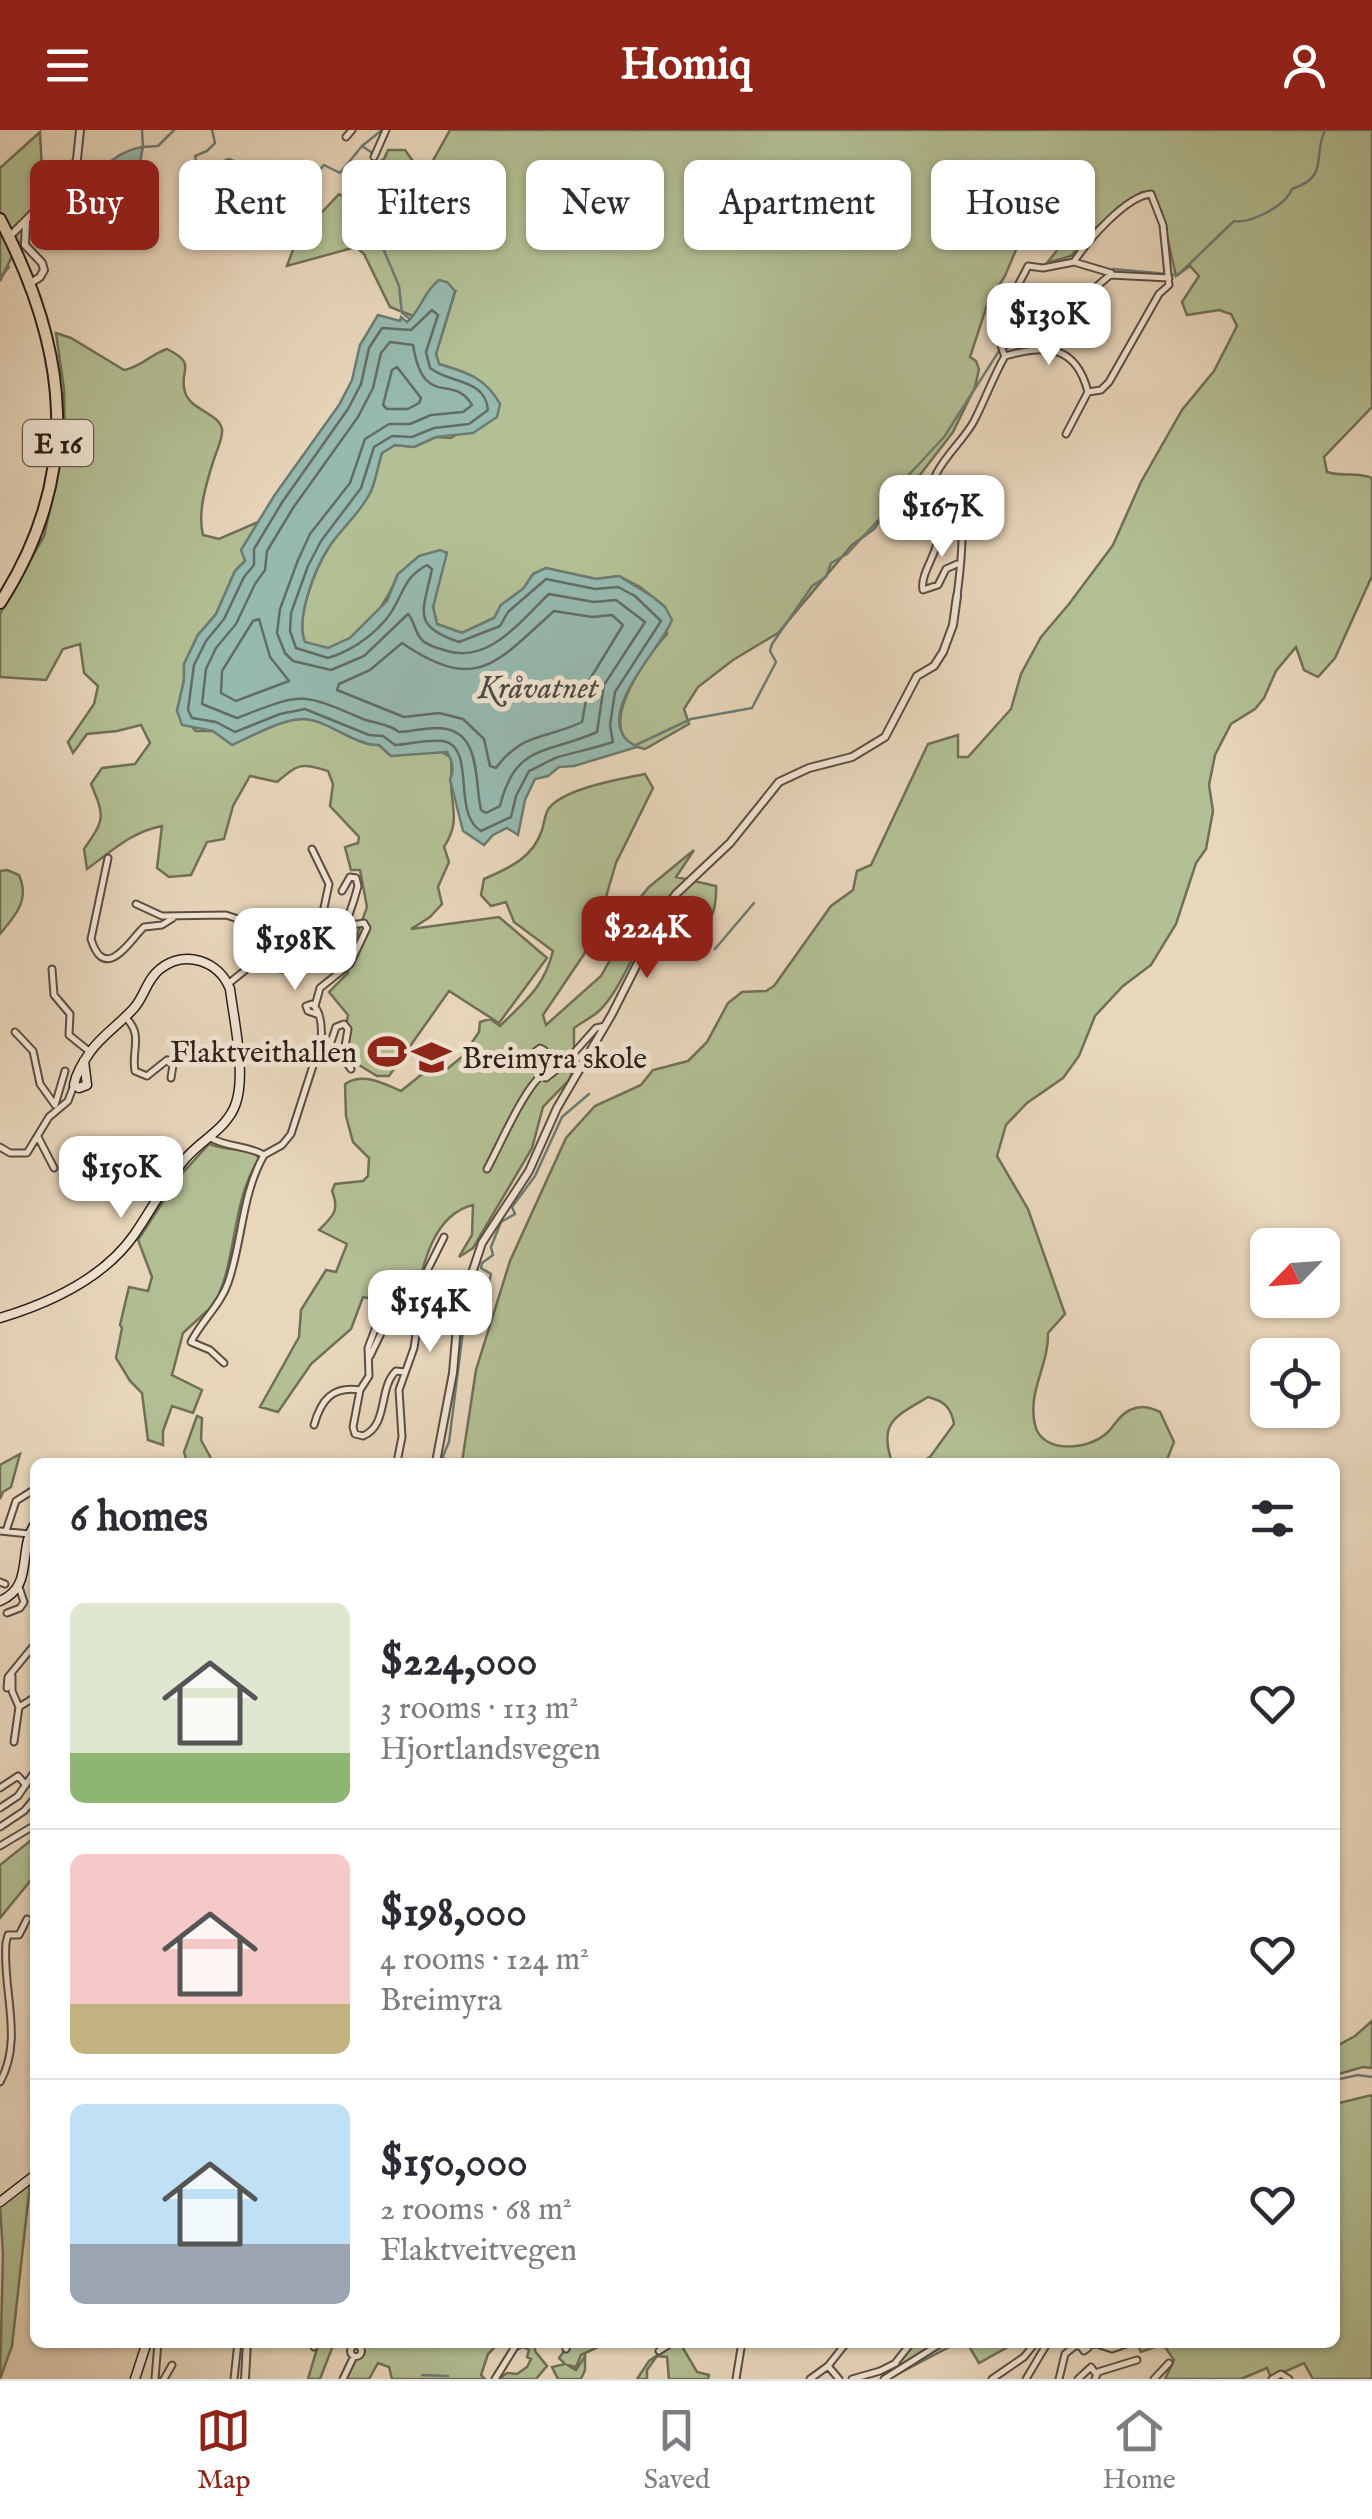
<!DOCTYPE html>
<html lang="en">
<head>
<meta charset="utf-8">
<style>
  :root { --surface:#fff; --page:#f7f7f7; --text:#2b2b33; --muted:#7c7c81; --line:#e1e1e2; --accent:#8f2418 }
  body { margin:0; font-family:"IM FELL English",serif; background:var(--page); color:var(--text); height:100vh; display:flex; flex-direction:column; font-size:38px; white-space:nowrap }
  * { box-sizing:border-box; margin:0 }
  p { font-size:32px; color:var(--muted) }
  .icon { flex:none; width:55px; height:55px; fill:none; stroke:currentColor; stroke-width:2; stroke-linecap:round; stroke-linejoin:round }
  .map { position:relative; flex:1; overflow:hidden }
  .sheet { position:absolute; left:30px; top:1328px; width:1310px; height:890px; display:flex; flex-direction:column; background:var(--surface); border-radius:15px; box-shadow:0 2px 8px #0004 }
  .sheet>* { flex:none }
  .banner { position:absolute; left:30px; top:30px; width:1312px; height:90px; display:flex; gap:20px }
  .needle { width:65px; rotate:245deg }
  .tools { position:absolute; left:1250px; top:1098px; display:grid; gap:20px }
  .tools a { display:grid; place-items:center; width:90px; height:90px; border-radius:15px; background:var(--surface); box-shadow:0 2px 8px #0004; font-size:50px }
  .price { position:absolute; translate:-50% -85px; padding:0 22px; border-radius:20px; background:#fff; color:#222; font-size:32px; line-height:65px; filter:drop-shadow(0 2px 5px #0008) }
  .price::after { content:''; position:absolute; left:50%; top:60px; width:30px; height:22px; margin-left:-15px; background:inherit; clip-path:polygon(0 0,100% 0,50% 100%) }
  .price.active { background:var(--accent); color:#fff }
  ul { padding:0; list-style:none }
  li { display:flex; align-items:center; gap:30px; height:250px; padding:0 40px }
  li+li { border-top:2px solid var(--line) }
  li span { display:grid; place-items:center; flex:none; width:280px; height:200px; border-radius:15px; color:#555 }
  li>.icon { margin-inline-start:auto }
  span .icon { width:120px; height:120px; fill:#fffc; stroke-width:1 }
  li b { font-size:42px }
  h2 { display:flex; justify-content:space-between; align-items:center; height:120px; padding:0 40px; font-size:42px }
  .pill { padding:0 35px; border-radius:15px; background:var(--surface); box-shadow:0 2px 8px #0004; font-size:35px; line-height:90px }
  .pill.active { background:var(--accent); color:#fff }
  header { display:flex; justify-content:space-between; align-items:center; height:130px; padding:0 40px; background:var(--accent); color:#fff; font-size:45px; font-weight:800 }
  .tab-bar { display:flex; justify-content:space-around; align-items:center; height:140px; border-top:2px solid var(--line); background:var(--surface); font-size:28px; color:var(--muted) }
  .tab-bar a { display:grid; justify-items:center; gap:5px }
  .tab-bar .active { color:var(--accent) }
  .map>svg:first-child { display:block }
  .green { fill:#b3bf94; stroke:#707058; stroke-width:2.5 }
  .water { fill:#97bab0; stroke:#6c7c74; stroke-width:2.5 }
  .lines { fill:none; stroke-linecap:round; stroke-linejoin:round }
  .shore { stroke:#626d66; stroke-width:2.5 }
  .stream { stroke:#6c7c74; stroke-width:2.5 }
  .minor-casing { stroke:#5b4e43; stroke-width:9 }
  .tertiary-casing { stroke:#5b4e43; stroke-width:10 }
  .secondary-casing { stroke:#2c201b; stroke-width:11 }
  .trunk-casing { stroke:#2c201b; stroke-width:14 }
  .minor { stroke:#f1e5d3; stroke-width:5 }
  .tertiary { stroke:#f1e5d3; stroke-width:6 }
  .secondary { stroke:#f1e5d3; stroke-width:8 }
  .trunk { stroke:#e9d7bc; stroke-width:10 }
  .labels { text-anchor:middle; stroke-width:10; stroke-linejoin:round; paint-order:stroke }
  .shield { fill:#f1e5d3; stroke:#675b52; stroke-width:2.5 }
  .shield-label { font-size:28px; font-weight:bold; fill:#2c201b }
  .poi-label { font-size:30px; fill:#2c201b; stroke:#f1e5d3; text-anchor:end }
  .water-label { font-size:32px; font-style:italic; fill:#4c4e48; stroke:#f1e5d3 }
</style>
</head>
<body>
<header><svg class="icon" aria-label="menu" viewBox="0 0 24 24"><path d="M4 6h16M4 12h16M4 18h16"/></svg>Homiq<svg class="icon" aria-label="person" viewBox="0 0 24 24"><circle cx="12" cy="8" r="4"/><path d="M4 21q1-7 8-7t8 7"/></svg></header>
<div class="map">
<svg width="1372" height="2249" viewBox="0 0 1372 2249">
  <rect width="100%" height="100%" fill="#e9d7bc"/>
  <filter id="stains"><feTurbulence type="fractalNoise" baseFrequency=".002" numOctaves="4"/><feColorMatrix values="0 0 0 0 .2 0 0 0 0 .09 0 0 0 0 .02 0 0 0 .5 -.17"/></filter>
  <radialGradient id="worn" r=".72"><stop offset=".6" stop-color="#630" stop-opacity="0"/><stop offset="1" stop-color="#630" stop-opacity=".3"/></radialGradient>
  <path class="green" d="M450,0H1372V277L1324,327L1327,342C1343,347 1358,342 1372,348V446L1335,528L1318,547L1304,540L1296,517L1276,541L1264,568L1255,579L1231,594L1215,625L1209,655L1213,681L1206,719L1196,733L1176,794L1151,835L1123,856L1095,886L1079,926L1063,948L1027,973L1006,995L997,1026L1028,1079L1065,1184L1048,1203C1049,1235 1027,1262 1035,1295C1042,1325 1090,1320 1108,1302C1116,1294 1119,1285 1130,1280C1141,1275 1149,1277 1160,1282L1174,1312L1166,1332H920L930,1327L954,1294C951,1277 944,1271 928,1267C896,1286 878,1292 892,1332H462L476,1240L510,1131L566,1008L595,976L641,955L653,940L688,931L707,912L728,873L742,862L766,861L774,856L831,776L853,760L857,741L871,735L928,614L958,605V627H968L1011,579L1021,544L1041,507L1069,474L1113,415L1141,352L1182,280L1214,241L1237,196L1231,184L1219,180L1187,185L1182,172L1199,146L1190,136L1176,146L1161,80L1142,62L1094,99L1071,126L1047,133L1065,110L1069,97H1036L1023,103L1005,146L988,172L970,227L976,231L979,239L975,257L953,302L909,359L898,364L874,399L852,415L778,503L733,530L698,557L684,579L689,594L645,619C587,608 646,527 667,504L665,477L640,457L619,446L596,449L546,438L533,444L524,458L501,475L494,488L462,503L437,494L433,477L446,423L398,444C388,470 361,515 328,518C322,519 311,514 305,512C295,489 315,439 329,417C341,398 361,382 371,361C376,349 378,335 382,323L395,315L414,317L436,307L451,308L500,274C485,248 467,242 439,234L436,224L455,162L418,181L413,186L390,177L364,124L356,117L287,136L297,109L339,64L362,79L368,74L377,33L384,29L388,20H405L420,41L431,34Z
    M40,2L42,41L52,61L38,79L32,101L18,114L0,151V38Z
    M56,203L71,208L124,240C141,237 151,224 167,219C199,235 178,239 185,262C190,280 219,283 222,299C223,308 217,320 214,329C207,351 197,382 203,405L219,409L258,392L242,420L245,431L235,441L216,484L198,505L184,534V550L177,581L196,601H213L232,614C253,606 279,590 302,589C326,588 352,615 379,615L391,626C409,624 438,614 451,628C452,637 451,645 451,653C452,680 460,692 444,717L449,732L438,757L442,774L430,787L411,799L499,787L547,828L499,893L449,861L389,946H377L354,932H340L348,885L329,862L348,843V830L367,777L360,740H351L345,717L358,713L359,707L330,676L333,654L328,641C301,632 298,634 277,652L250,646L233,676L224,709L207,712L191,745L169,747L157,738L162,696C131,702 112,721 87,739L84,719C105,689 105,687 91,654L102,638L135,634L150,613L141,595L117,601L87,604L73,623L68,612L94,574L98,556L84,543L80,514L63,519L46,550L0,547V484L44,406L65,311L64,259Z
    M645,644L653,658L616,733L593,811L543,885L546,895L601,846L619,814L635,774L649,757L694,720L676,747L716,756C717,780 711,798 688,808L675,803L682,774C642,784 629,852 600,880C593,887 582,892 574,898V937L569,950L543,977L532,1018L473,1118L459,1127L472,1105L473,1075C431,1085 422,1140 413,1177L363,1167L351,1199L311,1234L278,1282L260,1277L299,1207L301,1180L326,1140L336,1142L347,1114L319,1100C333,1086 340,1081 332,1061L335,1054L363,1051L368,1046L369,1028L353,1012L346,986L345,954C363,942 383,953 401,961L421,945L447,939L463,926L479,902L480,892L490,889L500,896C526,870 544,857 553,821L514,792L506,772L491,776L481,765L484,749C509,738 533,728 542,700C544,694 545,683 549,678C565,658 621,649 645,644Z
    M7,740L19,745C30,770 16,785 0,804V741Z
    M209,1014C227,1021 239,1018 256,1023L259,1029C229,1075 239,1135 210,1182L207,1181L183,1203L172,1245L202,1260L193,1283L172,1276L163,1301V1315L148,1310L142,1263L130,1251L116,1228L122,1198L120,1195L129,1157L148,1161L152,1147L138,1110L179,1047Z
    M197,1286L202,1288L201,1310L213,1332H187L184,1322Z
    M20,1324L11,1357L3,1362L0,1369V1335Z
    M35,1707V1745L0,1788V1735Z
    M1372,1891V1938L1363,1937L1335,1945V1917L1355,1906Z
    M1372,1965V2249H1313L1304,2233L1271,2248L1267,2238L1241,2249H1165L1174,2230L1163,2214L1141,2222L1137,2213L1335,2212V1974Z
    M30,2054L12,2216L0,2249L3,2124L0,2075Z
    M319,2212L334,2213L320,2249H308Z
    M360,2213H499L488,2224L481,2245L485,2249H392L389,2237L378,2233L369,2249H346L355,2227L364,2222Z
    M519,2213H535V2221L547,2236L536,2249H499L507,2243L517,2244L527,2237L531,2229L527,2227L529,2220L523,2217L516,2220Z
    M570,2213L586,2217L589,2213H606L581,2225L576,2237L567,2235L576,2240L585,2226V2240L581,2249H558L552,2237L565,2234L559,2228Z
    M675,2213H680L697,2242L709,2245L708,2249H669L667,2227L657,2226L647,2240V2249H637L649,2231Z
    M914,2213H957L892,2247L901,2228Z
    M967,2213H1015L979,2233Z"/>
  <path class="water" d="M143,17C134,59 138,67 94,82L79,77C87,49 114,21 143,17Z
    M439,150L447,152L455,161L436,224L439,234C467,243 485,247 500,274L497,287L473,303L436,307L414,317L395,315L382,323C378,335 376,349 371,361C361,383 341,398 329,417C315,438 295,489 305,512L328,518L350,508L387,471L398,444L419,426L440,420L447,423L433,477L437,494L462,503L494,488L501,475L524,458L533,444L546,438L596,449L619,446L653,467L665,477L672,490C662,517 600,577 625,608C628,612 633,614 637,617L574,636L559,637L548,646L535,649L525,670L518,705L507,698L493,705L484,715L463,701L450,649C455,641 452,630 447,622L391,626L379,615C352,615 326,588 302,589C279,590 253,606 232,615L213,601L182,595L177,581L184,550V534L198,505L216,484L235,441L245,431L241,420L274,366L339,275L352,250L360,215L378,185L400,191L401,187L407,192C421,180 424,161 439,150Z"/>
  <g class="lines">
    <path class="shore" d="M432,180L438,185L426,222L430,238C450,254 485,248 488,280L469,294L434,298L412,307L392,306L374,317L361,358L321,411L308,436L291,483L290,501L296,518L328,528C355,520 385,498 397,472C406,454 409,445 427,435L432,439C423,482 411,496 459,512L500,496L508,482L546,449L595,459L618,457L635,466L661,491L615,562L610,595L613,612C595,618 576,622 558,627C549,630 539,637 529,641L516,666L511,687L481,701C451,683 477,617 443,611C428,609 410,614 395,615L383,606L369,605L305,579L280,584L235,602L216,592L192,588L188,580L194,535L206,511L224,489L244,447L254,435V419L283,371L348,279L361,254L369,218L382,198L411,200Z
      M390,212L413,215C424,281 453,242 472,275L463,282L431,285L410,294H389L365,309L350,353L310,404L298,430L280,479L277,503L285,523L293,531L331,540L364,526L408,484C415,491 414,503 423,511C429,516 437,518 444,520C488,536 521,490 549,464L594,472L616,470L645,492L604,555L597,602C548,624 515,613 500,676L486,683L481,680C474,650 482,599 438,598C425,598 412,601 399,602C387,593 376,594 363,589C298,561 303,563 237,588L202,574L206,539L216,518L236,494L255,454L265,440L267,421L293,378L358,287L373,258L381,223Z
      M397,237L421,268L419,273L408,279H387L383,275L392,240Z
      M554,481L592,487L612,485L623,495L590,549L582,592C547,609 522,602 496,638L490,636L484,609L463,589L439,583L404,587L337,560L339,554L370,540L402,513C477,564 496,533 554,481Z
      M259,489L270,527L289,551L236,571L221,563L222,541L253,491Z"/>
    <path class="stream" d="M142,0L143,17L158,16L174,0
      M212,0L215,13L207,21L195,26L197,35L206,38L229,29C246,37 285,49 303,48C313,48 319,41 324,35L340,43L362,16L382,0
      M362,16L371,22L382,39L376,74L384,93L380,111L399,156L402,183L410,189
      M39,111L61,85L79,77
      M0,148L9,137
      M1069,180L1113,139L1178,145L1234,91C1250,94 1286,76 1292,59C1330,46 1312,28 1325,0
      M636,615L691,589L752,578L776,532L770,521L772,514L812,456L826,447L831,433L847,424L896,371L905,349L944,307L999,221L1043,203L1063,186
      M715,819L754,773
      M445,1332L443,1326L449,1312L465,1185L485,1172L491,1144L481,1138L482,1133L493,1125L491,1117L501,1092L515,1084L512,1077L535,1046L562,987L589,964
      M1335,1950L1358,1945L1372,1947
      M422,2245L448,2246"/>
    <defs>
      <path id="minor" d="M346,7L352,0
        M374,27L386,0
        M1074,132L1111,143
        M1043,219C1051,197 1091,161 1110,145L1169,148
        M1066,304L1088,262C1076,215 1046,214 1005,226C990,198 1016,161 1028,136L1043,138L1074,132C1087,111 1126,66 1151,64L1163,95L1169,155L1159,164L1109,252L1101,260L1088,262
        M957,434L946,439L938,455L923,460C920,446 934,428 937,413L962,400
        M957,466C960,443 963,419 962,394L934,374C921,344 962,315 974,291C985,270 993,247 1005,226
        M108,728L91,809C105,854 130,810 144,797L162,795L173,788
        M136,774L162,786L226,785L247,792L256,805V825L254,833L228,854
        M254,833L291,841L333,819L341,808L354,770L358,756L356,748L350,747L342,761
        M52,839L54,865L70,884L69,905L90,922
        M279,839L313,811L321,792L329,754L312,719
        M315,876L320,858L350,834L367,798L364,793L345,796
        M125,887C144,905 131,919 135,941L147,946L167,930L173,935L171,948
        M15,902L33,921L40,954L55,975L65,941
        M532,924L540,918L544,920L541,946
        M317,927L328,921L336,897L344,894L348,899L343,928L351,939
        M38,1007L54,1038
        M209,1007C227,1018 247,1015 264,1025C241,1066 243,1110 228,1153C220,1176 201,1191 191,1212L210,1220L224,1233
        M0,1017L10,1023H27L49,987L68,971L74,955
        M264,1025L282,1015L291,1004L321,911C322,899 322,882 312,874L306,876L308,881L319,885
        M487,1039C499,1017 524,959 541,946L546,948L565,933L596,898L605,896
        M383,1178L368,1218L369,1246L360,1260L353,1297L355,1304L363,1306C389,1295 378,1258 396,1241L405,1242
        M370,1226L386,1193
        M314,1295C321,1270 332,1256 360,1260
        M397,1332L402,1307L399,1260L414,1218L425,1145L444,1107
        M0,1401L29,1404
        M6,1401L16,1371L35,1359
        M35,1404L31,1416L35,1426
        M0,1452L5,1454
        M7,1483L20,1478L24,1472L19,1457
        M12,1546V1561L19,1577L14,1612
        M7,1558L8,1547L35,1514
        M19,1577L35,1567
        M0,1658L18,1646L26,1655
        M0,1678L18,1666L35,1641
        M0,1697L24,1681L35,1668
        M0,1716L35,1695
        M0,1952C24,1909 2,1860 6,1813L8,1805H19L27,1789
        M1085,2214L1088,2218L1084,2221L1081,2217Z
        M1087,2215L1097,2214L1112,2219L1129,2213
        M350.5 2221a5.5 5.5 0 1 1 11 0a5.5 5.5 0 1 1-11 0Z
        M314,2217L315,2212
        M566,2219L569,2212
        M659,2221L673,2212
        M896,2232L912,2212
        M828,2236L839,2249
        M155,2249L158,2212
        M164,2249L172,2235
        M234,2249L238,2212
        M343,2249L354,2226
        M495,2249L518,2212
        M736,2249L742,2212
        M810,2249L828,2236L847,2212
        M852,2249L880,2241L896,2233
        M884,2249L943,2212
        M992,2249L1024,2227L1036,2212
        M1026,2249L1048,2212
        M1059,2249L1065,2224L1075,2216H1081
        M1078,2249L1091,2237L1096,2244
        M1095,2249L1098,2242L1137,2230
        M1154,2249L1169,2233
        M1272,2249L1281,2244L1289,2249"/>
      <path id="tertiary" d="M26,92L25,115L42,133L44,140L40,147L29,154
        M12,104L71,45L77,29L80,0
        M436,1332L453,1243L458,1185L482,1113L529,1041L557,978L612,884L666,777L676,764L730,713L779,652L809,638L852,627L885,607L917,546L934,536L943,522L953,495L957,466
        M245,2249L247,2212"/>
      <path id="secondary" d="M0,1188C50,1173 103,1149 134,1105C151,1080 166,1052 185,1029C201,1010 228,998 236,973C246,943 234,891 230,859C219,831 185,819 160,839C147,849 144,867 134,878C120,894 102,905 90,922C83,933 76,943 74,955L79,958L87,955L84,931
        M0,1471C35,1456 17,1420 35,1394
        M0,2072L35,2045
        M135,2249L147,2212"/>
      <path id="trunk" d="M0,89C69,221 83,344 0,473"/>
    </defs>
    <use href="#minor" class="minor-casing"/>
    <use href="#tertiary" class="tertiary-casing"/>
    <use href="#secondary" class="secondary-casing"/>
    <use href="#trunk" class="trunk-casing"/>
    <use href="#minor" class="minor"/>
    <use href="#tertiary" class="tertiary"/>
    <use href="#secondary" class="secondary"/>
    <use href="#trunk" class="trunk"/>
  </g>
  <defs>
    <symbol id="stadium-bare" viewBox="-9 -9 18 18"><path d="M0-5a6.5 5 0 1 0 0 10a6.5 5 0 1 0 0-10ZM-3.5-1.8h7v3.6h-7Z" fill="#8f2418" stroke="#f1e5d3" stroke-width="2.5" paint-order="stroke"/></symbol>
    <symbol id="school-bare" viewBox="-9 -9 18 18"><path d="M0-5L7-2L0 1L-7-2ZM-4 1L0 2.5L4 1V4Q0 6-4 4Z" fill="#8f2418" stroke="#f1e5d3" stroke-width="2.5" paint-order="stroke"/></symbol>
  </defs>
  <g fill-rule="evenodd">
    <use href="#stadium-bare" x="360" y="894" width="55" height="55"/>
    <use href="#school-bare" x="404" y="900" width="55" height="55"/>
  </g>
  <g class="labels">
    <rect class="shield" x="23" y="290" width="70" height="46" rx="8"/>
    <g class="shield-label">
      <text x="58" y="323">E 16</text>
    </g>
    <g class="poi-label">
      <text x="357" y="932">Flaktveithallen</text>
      <text x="462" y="938" text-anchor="start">Breimyra skole</text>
    </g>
    <g class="water-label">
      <text x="538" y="568">Kråvatnet</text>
    </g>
  </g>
  <rect width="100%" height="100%" filter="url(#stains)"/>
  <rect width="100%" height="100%" fill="url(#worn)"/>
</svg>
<div class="tools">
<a><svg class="needle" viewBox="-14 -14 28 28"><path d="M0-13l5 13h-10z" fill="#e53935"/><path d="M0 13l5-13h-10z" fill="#7c7c81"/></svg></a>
<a><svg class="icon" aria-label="locate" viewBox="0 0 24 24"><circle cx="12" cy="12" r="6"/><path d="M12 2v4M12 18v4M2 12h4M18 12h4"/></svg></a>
</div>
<b class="price" style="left:1049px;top:238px">$130K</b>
<b class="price" style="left:942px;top:430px">$167K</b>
<b class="price active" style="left:647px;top:851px">$224K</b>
<b class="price" style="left:295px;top:863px">$198K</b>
<b class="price" style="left:121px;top:1091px">$150K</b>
<b class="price" style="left:430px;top:1225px">$154K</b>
<div class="banner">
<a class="pill active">Buy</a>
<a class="pill">Rent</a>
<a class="pill">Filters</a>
<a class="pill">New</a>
<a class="pill">Apartment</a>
<a class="pill">House</a>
</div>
<section class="sheet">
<h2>6 homes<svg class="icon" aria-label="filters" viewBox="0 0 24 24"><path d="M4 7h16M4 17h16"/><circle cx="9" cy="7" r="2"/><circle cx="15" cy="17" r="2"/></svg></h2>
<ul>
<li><span style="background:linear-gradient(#dfe7d0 75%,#8fb573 0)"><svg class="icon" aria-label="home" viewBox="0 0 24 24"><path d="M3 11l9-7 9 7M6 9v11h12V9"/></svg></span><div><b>$224,000</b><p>3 rooms · 113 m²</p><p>Hjortlandsvegen</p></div><svg class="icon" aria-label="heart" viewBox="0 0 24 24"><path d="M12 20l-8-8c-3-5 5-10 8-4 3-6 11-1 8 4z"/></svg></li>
<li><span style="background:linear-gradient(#f6c9c9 75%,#c2b280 0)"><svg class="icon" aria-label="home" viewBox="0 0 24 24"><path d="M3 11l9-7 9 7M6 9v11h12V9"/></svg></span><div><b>$198,000</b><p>4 rooms · 124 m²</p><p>Breimyra</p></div><svg class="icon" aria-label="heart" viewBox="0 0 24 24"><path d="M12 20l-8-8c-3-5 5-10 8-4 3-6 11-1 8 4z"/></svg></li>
<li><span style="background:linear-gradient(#bfe0f5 70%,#9aa5b1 0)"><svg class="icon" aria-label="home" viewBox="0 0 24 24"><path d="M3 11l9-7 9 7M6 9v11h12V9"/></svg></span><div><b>$150,000</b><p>2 rooms · 68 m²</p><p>Flaktveitvegen</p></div><svg class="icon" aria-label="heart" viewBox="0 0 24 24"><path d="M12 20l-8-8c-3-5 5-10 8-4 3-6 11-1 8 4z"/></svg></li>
</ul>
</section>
</div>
<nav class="tab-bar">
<a class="active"><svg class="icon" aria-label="map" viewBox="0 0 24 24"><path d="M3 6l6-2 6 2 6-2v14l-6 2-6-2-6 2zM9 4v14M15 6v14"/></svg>Map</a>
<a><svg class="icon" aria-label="saved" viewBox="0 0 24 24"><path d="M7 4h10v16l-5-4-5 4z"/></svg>Saved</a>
<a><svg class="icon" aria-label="home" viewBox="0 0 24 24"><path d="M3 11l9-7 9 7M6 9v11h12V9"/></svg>Home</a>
</nav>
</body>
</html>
